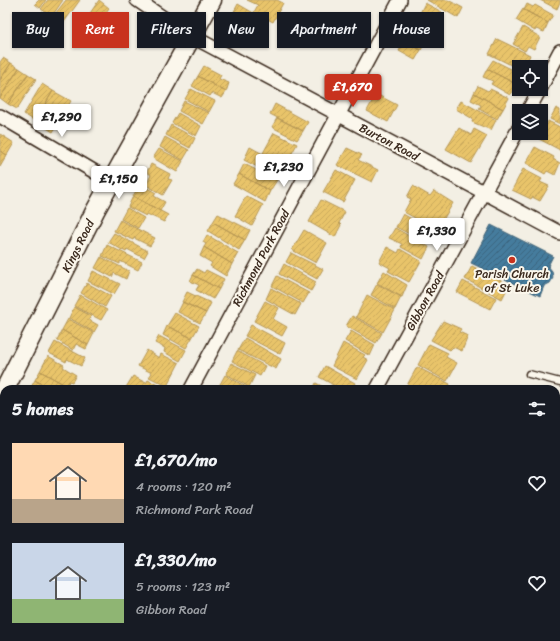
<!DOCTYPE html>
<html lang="en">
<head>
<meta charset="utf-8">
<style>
  :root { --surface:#171b24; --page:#242831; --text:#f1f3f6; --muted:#9ea1a6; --accent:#c8321e }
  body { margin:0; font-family:Sriracha,sans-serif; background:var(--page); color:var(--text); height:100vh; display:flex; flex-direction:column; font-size:15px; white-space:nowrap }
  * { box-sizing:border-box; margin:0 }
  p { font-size:13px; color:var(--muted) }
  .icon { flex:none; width:22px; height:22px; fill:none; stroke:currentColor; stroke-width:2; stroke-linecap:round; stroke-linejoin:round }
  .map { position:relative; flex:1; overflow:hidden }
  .drawer { position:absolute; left:0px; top:385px; width:560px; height:256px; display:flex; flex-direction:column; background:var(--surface); border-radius:12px 12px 0 0; box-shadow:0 1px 3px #0004 }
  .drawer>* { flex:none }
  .top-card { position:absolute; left:12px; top:12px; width:536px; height:36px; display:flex; gap:8px }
  .buttons { position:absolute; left:512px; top:60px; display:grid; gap:8px }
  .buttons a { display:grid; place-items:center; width:36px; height:36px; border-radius:0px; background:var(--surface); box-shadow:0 1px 3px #0004; font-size:20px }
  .price { position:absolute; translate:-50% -34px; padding:0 9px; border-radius:4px; background:#fff; color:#222; font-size:13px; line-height:26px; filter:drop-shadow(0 1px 2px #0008) }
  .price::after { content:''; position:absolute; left:50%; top:24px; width:12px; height:9px; margin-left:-6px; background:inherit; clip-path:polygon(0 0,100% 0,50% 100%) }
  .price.active { background:var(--accent); color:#fff }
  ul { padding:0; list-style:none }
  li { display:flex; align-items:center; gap:12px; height:100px; padding:0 12px }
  li span { display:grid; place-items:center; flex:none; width:112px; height:80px; border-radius:0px; color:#555 }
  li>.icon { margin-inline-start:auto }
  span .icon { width:48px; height:48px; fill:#fffc; stroke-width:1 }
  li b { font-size:17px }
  h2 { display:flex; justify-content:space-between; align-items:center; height:48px; padding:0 12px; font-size:17px }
  .pill { padding:0 14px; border-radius:0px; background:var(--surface); box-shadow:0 1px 3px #0004; font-size:14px; line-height:36px }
  .pill.active { background:var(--accent); color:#fff }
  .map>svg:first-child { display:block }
  .homes { fill:url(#homes-hatch); stroke:#b59653 }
  .public { fill:url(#public-hatch); stroke:#426377 }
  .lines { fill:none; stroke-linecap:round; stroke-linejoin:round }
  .lane-casing { stroke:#3b2a1e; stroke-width:9 }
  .street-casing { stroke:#3b2a1e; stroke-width:16 }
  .secondary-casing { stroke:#3b2a1e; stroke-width:21 }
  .lane { stroke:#fbf7ec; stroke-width:6 }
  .street { stroke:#fbf7ec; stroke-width:13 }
  .secondary { stroke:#fbf7ec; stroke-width:18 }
  .poi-dot { fill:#c8321e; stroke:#fbf7ec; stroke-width:1.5 }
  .labels { text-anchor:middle; stroke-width:4; stroke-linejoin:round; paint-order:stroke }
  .street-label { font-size:12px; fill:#3b2a1e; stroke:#fbf7ec }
  .poi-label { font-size:12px; fill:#3b2a1e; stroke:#fbf7ec }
</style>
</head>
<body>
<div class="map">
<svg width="560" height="641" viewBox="0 0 560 641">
  <defs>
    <pattern id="homes-hatch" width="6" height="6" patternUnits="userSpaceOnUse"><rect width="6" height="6" fill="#e9c46a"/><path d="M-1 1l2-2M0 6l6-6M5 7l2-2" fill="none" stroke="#c9a95b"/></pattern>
    <pattern id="public-hatch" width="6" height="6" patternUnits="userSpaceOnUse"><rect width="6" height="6" fill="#457b9d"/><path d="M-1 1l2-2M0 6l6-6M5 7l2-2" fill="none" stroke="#3b657f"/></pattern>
  </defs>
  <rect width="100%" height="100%" fill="#f3efe4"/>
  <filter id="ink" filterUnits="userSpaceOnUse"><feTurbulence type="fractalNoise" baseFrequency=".025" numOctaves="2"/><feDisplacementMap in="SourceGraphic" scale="8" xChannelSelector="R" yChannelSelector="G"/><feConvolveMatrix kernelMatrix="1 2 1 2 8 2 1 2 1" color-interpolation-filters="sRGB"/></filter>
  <g filter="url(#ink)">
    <path class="homes" d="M39,0H46L40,8L35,4Z
      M48,0H63L52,16L41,9Z
      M66,0H80L62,25L52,18Z
      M99,0L109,8L90,35L80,28Z
      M247,0H277L283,3L273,22L254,12L258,5Z
      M427,0H448L463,8L458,18Z
      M540,0H560V2L557,9Z
      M425,3L442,12L434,25L418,17Z
      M238,4L257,15L240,46L221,36Z
      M527,4L533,7L535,5L553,15L548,23L524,10Z
      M523,9L548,23L544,32L536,29L535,31L516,20Z
      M418,17L434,25L428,36L412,27Z
      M523,27L540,37L534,49L528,46L525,51L513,44Z
      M411,29L427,39L421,50L404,41Z
      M497,39L530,55L525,67L522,66L519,67V69L489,54Z
      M404,41L421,50L415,60L399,51Z
      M3,58L11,63L0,80V62Z
      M493,60L519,73V78L516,84L487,69Z
      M11,63L19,68L0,98V80Z
      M204,66L221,75L219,79L229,83L226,92L198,76Z
      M19,68L28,74L8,104L0,98Z
      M487,69L516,84L510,95L491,84L493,81L483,77Z
      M28,74L36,79L17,109L8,104Z
      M198,76L226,92L222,98L212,93L210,96L192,86Z
      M42,84L53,91L35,121L24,114Z
      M478,86L488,91L490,89L509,98L503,109L474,93Z
      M191,89L215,101L209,112L185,99Z
      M53,91L71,101L53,132L35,121Z
      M474,93L503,109L497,119L479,109L481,105L471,100Z
      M376,94L397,105L388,122L367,111Z
      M184,101L209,113L203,124L179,111Z
      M461,101L496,120L491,130L472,122L473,119L456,109Z
      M275,104L308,122L303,131L270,114Z
      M556,108L560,110V124L550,119Z
      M178,113L201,126L196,136L172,123Z
      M277,118L303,131L297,140L272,127Z
      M548,121L560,127V150L539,139Z
      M171,125L195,138L190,148L166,135Z
      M459,128L471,135L474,129L487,136L471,163L446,149Z
      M274,133L297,144L286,164L263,153Z
      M0,134L14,143L7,155L0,151Z
      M165,137L189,150L183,160L160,147Z
      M250,147L285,166L278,178L244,160Z
      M535,147L554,157L553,159L560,163L555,175L547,171L545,174L526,163Z
      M347,148L362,155L358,160L378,170L372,182L337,165Z
      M159,149L183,161L177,172L153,158Z
      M0,151L7,155L0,167Z
      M151,164L170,174L168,179L172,180L163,195L146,185L151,175L147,172Z
      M244,164L277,180L270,191L239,174Z
      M523,169L542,179L540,182L549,186L540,201L532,197L531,199L512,190Z
      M336,170L355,180L343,202L323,192Z
      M239,174L270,191L265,202L233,184Z
      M140,184L156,193L154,196L165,202L160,211L133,196Z
      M413,186L430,196L434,191L453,203L437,230L404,212L411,199L407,197Z
      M133,196L168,215L164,222L147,214L146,216L128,207Z
      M246,196L263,205L252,226L235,216Z
      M321,200L345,212L339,223L341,225L335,237L309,222Z
      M127,208L144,218L138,228L121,219Z
      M218,214L250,230L245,240L213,222Z
      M403,214L436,233L429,244L396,227Z
      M120,220L155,238L150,246L134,238L133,240L114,231Z
      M213,222L245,240L239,250L208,231Z
      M395,228L429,247L423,259L401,247L402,244L389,238Z
      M304,230L327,243L316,263L292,250Z
      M114,233L148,251L144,258L127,249L126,252L108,242Z
      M207,235L238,253L232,264L204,247L206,244L203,242Z
      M107,245L142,262L138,270L120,261V264L102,256Z
      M204,247L232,264L226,276L210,266L212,263L200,256Z
      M387,247L398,253L400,249L421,261L409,282L388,271L390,268L379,262Z
      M291,253L323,269L317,279L286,262Z
      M101,257L129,271L126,279L114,273L112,277L95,268Z
      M284,264L316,282L311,291L279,274Z
      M472,266L509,285L502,299L465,279Z
      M197,269L204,273L206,270L224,279L219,289L193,275Z
      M93,271L120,284L114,294L88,281Z
      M384,271L407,285L402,297L377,283Z
      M193,275L219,289L213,299L196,290L199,285L190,281Z
      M277,276L309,293L303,303L272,286Z
      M463,281L496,298L490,309L457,292Z
      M87,283L111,296L105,307L81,293Z
      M377,284L401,297L395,309L371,295Z
      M271,288L301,304L295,315L266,299Z
      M187,292L211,303L206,313L182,302Z
      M80,295L107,310L101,320L74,306Z
      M367,295L395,310L383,332L356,317Z
      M265,301L279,308L273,319L287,327L282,336L254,321Z
      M183,302L206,313L200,323L178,312Z
      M74,307L91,316L89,320L98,325L94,332L69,318Z
      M175,313L199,326L192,338L167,326Z
      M352,316L382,333L376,343L346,326Z
      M68,319L94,333L88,345L62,330Z
      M443,321L461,329L459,332L468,336L462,351L453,347L450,350L431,340Z
      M251,325L285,343L280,354L245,336Z
      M167,326L192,338L186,348L163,335Z
      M62,330L88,345L86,349L76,344L73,350L57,340Z
      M351,331L375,345L370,356L345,341Z
      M159,336L186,350L180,361L164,352L165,348L155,343Z
      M245,338L281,359L276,369L238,350Z
      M55,342L85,358L81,366L67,359L66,362L49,353Z
      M343,343L365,355L363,357L368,360L357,379L332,366Z
      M429,344L448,353L446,357L457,363L447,381L418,365Z
      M147,350L159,358L161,354L179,363L167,386L149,377L152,373L138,366Z
      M237,351L265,366L260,376L232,361Z
      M48,356L64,365L63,367L76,375L72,382L69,381L67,386L40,371Z
      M231,363L255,375L249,387L226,374Z
      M325,366L355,383L352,389H341L319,377Z
      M417,367L450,384L448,389H405Z
      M40,371L67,386L65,389H49L35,380Z
      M225,375L248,388V389H225L219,386Z
      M133,376L146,383L148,380L165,389H125Z
      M35,380L49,389H30Z
      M316,383L327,389H313Z
      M331,385L338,389H329Z
      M2,441L4,442V455L0,453V445Z
      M0,456L4,459L0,466Z
      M0,470L4,472V483L2,481L0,483Z
      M0,485L4,487V497L0,495Z
      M560,562V590L558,593L556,591V567Z
      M1,592L4,595V608L0,612Z
      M4,608V621L0,617V612Z
      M18,637H28L24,641H22Z
      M194,637H214L218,639L216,641H192Z
      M272,637H276L283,641H269Z
      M283,637H311L309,641H300L294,638L292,641H290Z
      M405,637H414L420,641H404L403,640Z
      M420,637H436L442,641H422L419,639Z
      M507,637H509L514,641H504Z
      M513,637H531L537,641H518Z"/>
    <path class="public" d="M491,225L553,256L548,266L552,271L553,278L550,283L544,286L540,296L471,263Z
      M556,417L560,420V481L556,487Z"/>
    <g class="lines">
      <defs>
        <path id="lane" d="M529,374L560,382"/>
        <path id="street" d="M137,0L184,32L560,233
          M541,87L560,51
          M528,111L540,89
          M0,116L112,182
          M191,389L400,0
          M377,389L519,128
          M556,536L560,534
          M56,641L58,637
          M239,641L241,637
          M478,641L481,637"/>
        <path id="secondary" d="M5,389L95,211L212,0"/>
      </defs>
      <use href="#lane" class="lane-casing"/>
      <use href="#street" class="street-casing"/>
      <use href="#secondary" class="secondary-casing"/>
      <use href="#lane" class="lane"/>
      <use href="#street" class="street"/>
      <use href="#secondary" class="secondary"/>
    </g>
  </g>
  <circle class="poi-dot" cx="512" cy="260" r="4"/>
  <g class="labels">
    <g class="street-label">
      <text transform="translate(389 142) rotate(28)" y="4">Burton Road</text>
      <text transform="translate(78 246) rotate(-63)" y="4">Kings Road</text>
      <text transform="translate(261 258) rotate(-62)" y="4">Richmond Park Road</text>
      <text transform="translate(425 301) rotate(-61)" y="4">Gibbon Road</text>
    </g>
    <g class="poi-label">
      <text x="512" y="278">Parish Church<tspan x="512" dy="14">of St Luke</tspan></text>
    </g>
  </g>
</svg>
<div class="buttons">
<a><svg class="icon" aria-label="locate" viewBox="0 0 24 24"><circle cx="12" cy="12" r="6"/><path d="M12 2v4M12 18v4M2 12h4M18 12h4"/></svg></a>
<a><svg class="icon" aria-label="layers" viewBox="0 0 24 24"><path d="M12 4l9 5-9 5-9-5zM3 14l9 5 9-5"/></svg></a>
</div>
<b class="price active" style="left:353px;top:108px">£1,670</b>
<b class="price" style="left:62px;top:138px">£1,290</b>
<b class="price" style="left:284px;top:188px">£1,230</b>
<b class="price" style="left:119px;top:200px">£1,150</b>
<b class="price" style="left:437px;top:252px">£1,330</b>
<div class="top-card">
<a class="pill">Buy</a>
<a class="pill active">Rent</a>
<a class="pill">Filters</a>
<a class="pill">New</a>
<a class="pill">Apartment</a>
<a class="pill">House</a>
</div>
<section class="drawer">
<h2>5 homes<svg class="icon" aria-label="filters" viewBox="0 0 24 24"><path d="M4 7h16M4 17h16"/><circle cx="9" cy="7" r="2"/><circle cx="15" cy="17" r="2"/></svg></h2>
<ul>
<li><span style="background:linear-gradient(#ffd9b3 70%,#b9a48a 0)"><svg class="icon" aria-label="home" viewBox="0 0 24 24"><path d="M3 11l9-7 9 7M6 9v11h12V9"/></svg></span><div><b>£1,670/mo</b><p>4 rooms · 120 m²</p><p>Richmond Park Road</p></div><svg class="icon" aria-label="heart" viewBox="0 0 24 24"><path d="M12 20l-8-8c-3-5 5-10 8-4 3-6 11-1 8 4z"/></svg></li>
<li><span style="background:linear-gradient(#c9d6e8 70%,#8fb573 0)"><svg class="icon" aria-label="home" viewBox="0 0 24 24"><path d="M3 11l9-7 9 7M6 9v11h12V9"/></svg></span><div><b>£1,330/mo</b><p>5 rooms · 123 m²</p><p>Gibbon Road</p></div><svg class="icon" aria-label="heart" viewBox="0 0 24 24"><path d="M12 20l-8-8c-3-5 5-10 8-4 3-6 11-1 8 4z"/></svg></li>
</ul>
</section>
</div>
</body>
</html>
